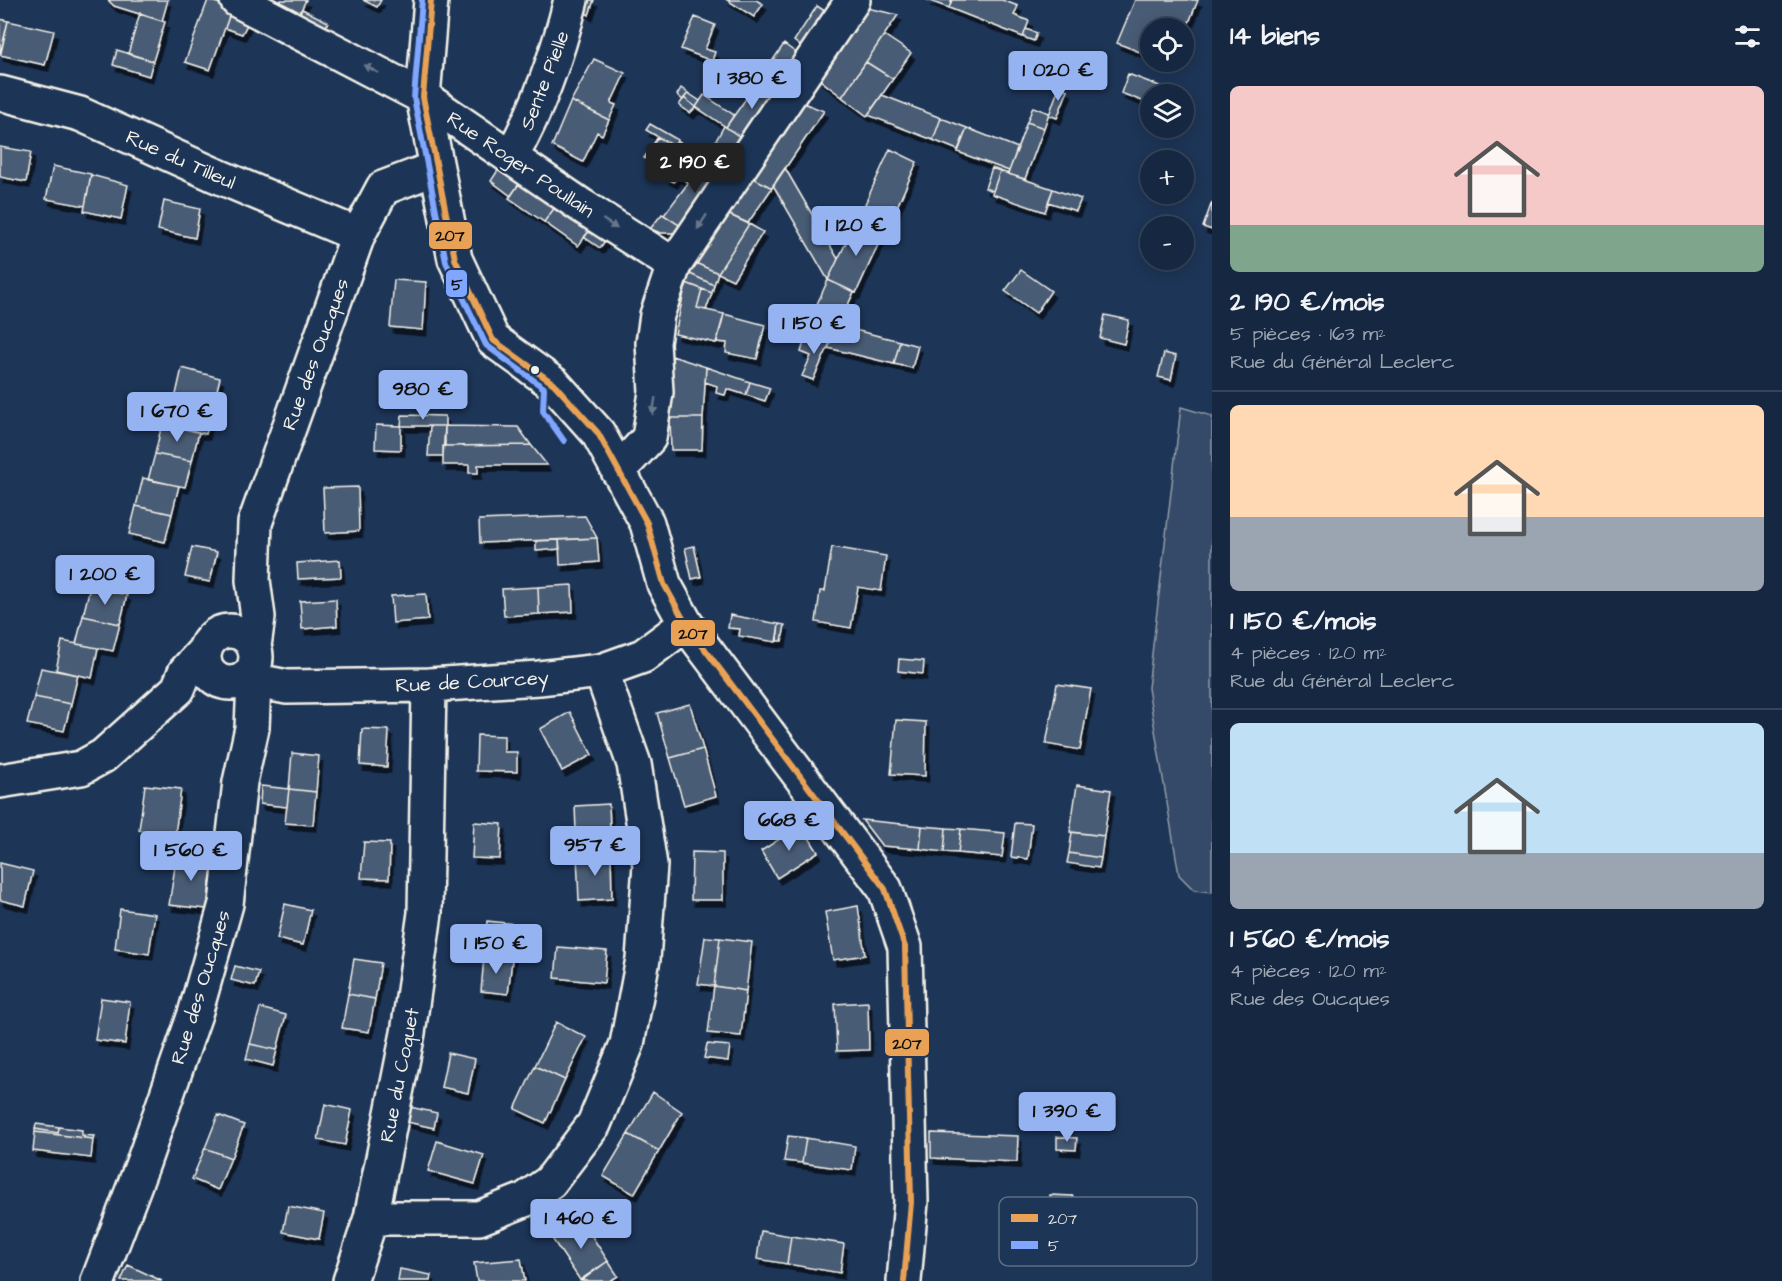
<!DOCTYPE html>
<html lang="fr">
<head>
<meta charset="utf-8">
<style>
  :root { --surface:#162841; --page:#23344c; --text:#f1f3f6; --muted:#9ea6b1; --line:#35445a; --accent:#95b2f1 }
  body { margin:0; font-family:"Architects Daughter",sans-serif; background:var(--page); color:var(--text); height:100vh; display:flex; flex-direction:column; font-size:22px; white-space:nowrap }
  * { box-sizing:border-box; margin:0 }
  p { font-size:20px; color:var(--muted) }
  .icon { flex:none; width:33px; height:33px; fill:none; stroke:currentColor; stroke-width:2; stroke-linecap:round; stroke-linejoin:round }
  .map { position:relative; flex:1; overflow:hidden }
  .drawer { display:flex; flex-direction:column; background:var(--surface); width:570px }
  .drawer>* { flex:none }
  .controls { position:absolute; left:1140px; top:18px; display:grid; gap:12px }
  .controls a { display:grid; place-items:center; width:54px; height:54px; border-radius:50%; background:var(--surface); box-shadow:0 3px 15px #0003,0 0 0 2px var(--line); font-size:30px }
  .price { position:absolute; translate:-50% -51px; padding:0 14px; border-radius:6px; background:var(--accent); color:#111; font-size:20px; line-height:39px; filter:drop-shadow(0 2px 3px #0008) }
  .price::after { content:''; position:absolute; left:50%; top:36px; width:18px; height:14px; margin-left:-9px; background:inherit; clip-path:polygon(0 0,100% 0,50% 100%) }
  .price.active { background:#222; color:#fff }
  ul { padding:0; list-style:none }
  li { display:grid; align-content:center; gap:12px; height:318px; padding:0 18px }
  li+li { border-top:2px solid var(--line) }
  li span { display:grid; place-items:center; height:186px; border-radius:9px; color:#555 }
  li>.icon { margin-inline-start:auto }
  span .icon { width:108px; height:108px; fill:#fffc; stroke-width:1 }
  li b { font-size:26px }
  h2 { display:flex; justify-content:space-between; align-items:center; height:72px; padding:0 18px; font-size:26px }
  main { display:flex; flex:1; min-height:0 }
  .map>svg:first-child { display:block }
  .green { fill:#354a67; stroke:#949ea8; stroke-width:1.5 }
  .building { fill:#485b74; stroke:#f4f1e8; stroke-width:1.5; filter:url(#shadow) }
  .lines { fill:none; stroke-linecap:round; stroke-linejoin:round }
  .minor-casing { stroke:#f4f1e8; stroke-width:38 }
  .minor { stroke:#1d3557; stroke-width:33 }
  .bus-1-casing { stroke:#1d3557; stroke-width:10 }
  .bus-2-casing { stroke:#1d3557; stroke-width:10 }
  .bus-1 { stroke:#e9a255; stroke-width:6 }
  .bus-2 { stroke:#80a6ff; stroke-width:6 }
  .oneway { fill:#68778a }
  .bus-dot { fill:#f4f1e8; stroke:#1d3557; stroke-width:2 }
  .labels { text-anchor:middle; stroke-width:4.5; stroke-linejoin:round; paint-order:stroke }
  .street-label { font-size:20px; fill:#f4f1e8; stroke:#1d3557 }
  .key { fill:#1d3557; stroke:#5e6d82; stroke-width:1.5 }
  .key-label { font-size:16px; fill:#f4f1e8 }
  .line-badge { stroke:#1d3557; stroke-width:2 }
  .pale-badge-label { font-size:16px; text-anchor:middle; font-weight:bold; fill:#111 }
</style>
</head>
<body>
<main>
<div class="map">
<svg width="1212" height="1281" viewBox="0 0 1212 1281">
  <defs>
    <filter id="shadow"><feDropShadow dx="3.5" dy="6" stdDeviation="0" flood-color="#0009"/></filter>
  </defs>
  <rect width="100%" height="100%" fill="#1d3557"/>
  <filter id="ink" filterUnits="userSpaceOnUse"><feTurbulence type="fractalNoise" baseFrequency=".0167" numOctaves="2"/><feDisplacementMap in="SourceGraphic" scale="12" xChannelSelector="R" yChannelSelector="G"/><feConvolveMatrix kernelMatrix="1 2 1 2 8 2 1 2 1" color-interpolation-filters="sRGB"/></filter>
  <g filter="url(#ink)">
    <path class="green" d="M1181,407L1212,416V892L1194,890L1179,875L1148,688Z"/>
    <path class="building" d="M108,0H168L162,21L114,6Z
      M208,0L232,8L210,70L185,62Z
      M281,0H306L296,20L275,10Z
      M363,0H381L377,7Z
      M583,0H594L589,15L580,8Z
      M727,0H756L763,4L754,17Z
      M927,0H952L949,8Z
      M952,0H1002L1018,6L1014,15L1029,21L1023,37L949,8Z
      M1135,0H1198L1184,35V28H1150V56L1117,43Z
      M817,6L834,17L808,52L794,41Z
      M232,8L251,17L242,34L225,28Z
      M867,8L898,15L842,97L819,79Z
      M302,9L328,22L323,34L296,20Z
      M140,13L165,22L153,61L128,54Z
      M695,17L715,25L705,49L715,52L712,61L681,49Z
      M0,19L8,21L1,53H0Z
      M8,21L54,31L45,65L0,55Z
      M1026,29L1037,33L1034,41L1023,37Z
      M884,35L911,53L893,79L866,62Z
      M784,44L803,58L779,93L759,80Z
      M117,50L153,61L149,76L113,65Z
      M594,59L625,73L611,103L616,105L609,120L571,101Z
      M866,62L893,79L867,116L842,97Z
      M1128,74L1170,90L1169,94H1150V104L1121,93Z
      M759,80L779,93L746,141L726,127Z
      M1059,87L1068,90L1057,118L1049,115Z
      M681,88L688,93L683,100L677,95Z
      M688,93L700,101L696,107L684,98Z
      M704,95L734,115L726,127L696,107Z
      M882,95L941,118L933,140L868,115Z
      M684,98L696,107L690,113L679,105Z
      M571,101L609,120L602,135L597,132L583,162L552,146Z
      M798,101L824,111L772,188L748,175Z
      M1033,107L1049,113L1044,128L1027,122Z
      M941,118L967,128L958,150L933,140Z
      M1027,122L1044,128L1025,179L1008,174Z
      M650,124L678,140L674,146L646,130Z
      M724,126L746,141L726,174L704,162Z
      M967,128L1018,148L1009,171L958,152Z
      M658,137L704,162L688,182L677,176L674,182L666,178L669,171L644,158Z
      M677,141L707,157L704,162L674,146Z
      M0,147L31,152L26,182L0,177Z
      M890,149L917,162L893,216L865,204Z
      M704,162L726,174L682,227L664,215Z
      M53,166L91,174L85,206L46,199Z
      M500,167L521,181L511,196L491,181Z
      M785,168L838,259L828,280L773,185Z
      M992,168L1000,171L993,191L985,188Z
      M1000,171L1053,189L1045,212L992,194Z
      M91,175L128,185L121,219L84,211Z
      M748,175L772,188L748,223L723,212Z
      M521,181L556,206L544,222L509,198Z
      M1053,189L1081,199L1076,211L1048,202Z
      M164,201L200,209L195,238L158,230Z
      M1212,202V230L1203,227Z
      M556,206L590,230L578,246L544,222Z
      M723,212L749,224L718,273L691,261Z
      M662,214L664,215L682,227L673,233H661L650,229Z
      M856,222L883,234L856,293L828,280Z
      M749,224L763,232L733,280L718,273Z
      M590,230L605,241L600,248L584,237Z
      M691,261L718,273L714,285L688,273Z
      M1021,270L1051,291L1036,313L1005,291Z
      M688,273L714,285L712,293L686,283Z
      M394,280L426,282L423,330L390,327Z
      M828,280L854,292L843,315L817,304Z
      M686,283L702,289L697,308L724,314L716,343L675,334Z
      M702,289L712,293L706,310L697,308Z
      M724,314L765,325L757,359L726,353L727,343L717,342Z
      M1105,315L1129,320L1124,344L1100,338Z
      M838,326L900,341L894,364L828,348Z
      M806,335L830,343L813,380L802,376L811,356L801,352Z
      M900,341L918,346L912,368L894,364Z
      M1164,353L1176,356L1171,380L1158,377Z
      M672,356L706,367L703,418H670Z
      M706,367L750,382L746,395L727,389L725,395L716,393L717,386L705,382Z
      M182,368L220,378L213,406L175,399Z
      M750,382L770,388L765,401L746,395Z
      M175,399L213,406L206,434L168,425Z
      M402,415L445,416V426H401Z
      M670,418H703L702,450H671Z
      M162,424L199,432L192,461L155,454Z
      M376,425L401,426V450L375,449Z
      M430,426H445L443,456H428Z
      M445,426L518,427L531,445L445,446Z
      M531,445L547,465H478V473H469V465H443V446Z
      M155,454L192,461L185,487L148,480Z
      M143,478L179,486L172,514L136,506Z
      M358,487L359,531L325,533L323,488Z
      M136,506L172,514L165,542L129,534Z
      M585,516L597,538L480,543L479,520Z
      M597,538L599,562L560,565L559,540Z
      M559,540L560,549L536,551V541Z
      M694,546L701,577L692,579L685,548Z
      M192,547L217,552L210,582L185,577Z
      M832,547L886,556L881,591L858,587L851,628L816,622L820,591H825Z
      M340,560L341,577L298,579L297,563Z
      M572,585L573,612L539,614L538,587Z
      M90,587L127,595L120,624L83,616Z
      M538,587L539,614L504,616L502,589Z
      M426,594L428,620L393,623L391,596Z
      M336,599L337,626L302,629L300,601Z
      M730,615L779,624L776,642L739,636L740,629L728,628Z
      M83,616L120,624L113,651L76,644Z
      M779,624L785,625L782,641H777Z
      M62,641L98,648L92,678L56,670Z
      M899,659L924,661L923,674L898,671Z
      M41,668L78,675L71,704L34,697Z
      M1057,684L1091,689L1080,750L1046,744Z
      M34,697L71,704L64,731L27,724Z
      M690,704L703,749L670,758L657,713Z
      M570,712L592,755L562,771L540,729Z
      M896,720L926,722L925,776L891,774Z
      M362,729L389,730L387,767L360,765Z
      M477,735L504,736V752H517V772L476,771Z
      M703,749L716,796L684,805L670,758Z
      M292,753L319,756L316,792L289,789Z
      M145,785L181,789L175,835L139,830Z
      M1077,785L1111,790L1104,836L1070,832Z
      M261,786L289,789L287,807L260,804Z
      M289,789L316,792L313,825L285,823Z
      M609,804L611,854L577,855L575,806Z
      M862,820L922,826L920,849L882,846Z
      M474,822L502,824L500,859L472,858Z
      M1015,823L1032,824L1028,859L1011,857Z
      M801,825L818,852L777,878L761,851Z
      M922,826L946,828L944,852L920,849Z
      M946,828L961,829L958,853L944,852Z
      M961,829L1005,833L1002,857L958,853Z
      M1072,832L1104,836L1101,858L1069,853Z
      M364,842L390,843L389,879L361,878Z
      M692,852L723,853V900H691Z
      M1069,853L1101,858L1099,868L1067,863Z
      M177,854L213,860L207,909L169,905Z
      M611,854L612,899L579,901L577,855Z
      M0,863L33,871L25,906L0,900Z
      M285,904L311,910L303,945L277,939Z
      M858,906L865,955L833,960L825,912Z
      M120,909L155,914L149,954L115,949Z
      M487,921L515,924L512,960L484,957Z
      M705,937L720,938L714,986L698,984Z
      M720,938L752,942L746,991L714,986Z
      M558,947L607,951L604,983L555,978Z
      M484,957L512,960L508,994L481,991Z
      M354,959L381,963L375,999L348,994Z
      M235,966L259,972L255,986L231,980Z
      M714,986L746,991L741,1036L708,1033Z
      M348,994L375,999L369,1032L342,1028Z
      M101,998L130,1002L125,1044L95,1040Z
      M868,1002L869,1050L837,1051L835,1004Z
      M260,1008L286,1015L277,1050L250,1044Z
      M556,1022L586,1037L565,1080L535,1066Z
      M250,1044L277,1050L273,1066L246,1059Z
      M707,1044L730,1046L728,1061L704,1058Z
      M448,1053L475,1059L468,1093L441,1087Z
      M535,1066L565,1080L545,1123L515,1109Z
      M653,1092L682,1112L659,1151L628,1134Z
      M325,1104L352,1110L345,1145L318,1140Z
      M410,1107L437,1113L434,1128L407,1122Z
      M218,1115L244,1125L231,1158L205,1148Z
      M36,1124L59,1127L58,1133L35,1129Z
      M59,1127L82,1130V1135L94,1136L93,1139L35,1132V1129L58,1133Z
      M35,1132L93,1139L91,1158L33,1151Z
      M931,1133L1018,1136L1017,1162L931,1158Z
      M628,1134L659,1151L634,1194L603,1176Z
      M788,1136L806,1138L802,1163L784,1161Z
      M1057,1137L1077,1138L1076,1150L1057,1149Z
      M806,1138L855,1146L852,1170L802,1163Z
      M437,1141L484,1155L475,1184L428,1171Z
      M205,1148L231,1158L218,1190L192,1179Z
      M1050,1195L1073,1196L1069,1257L1046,1255Z
      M288,1206L324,1213L319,1239L283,1232Z
      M582,1221L608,1261L580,1280L553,1240Z
      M761,1231L791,1236L787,1264L757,1259Z
      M791,1236L844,1244L840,1273L787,1264Z
      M521,1259L525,1281H477L474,1263Z
      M608,1261L618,1276L610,1281H581Z
      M128,1265L162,1281H121Z
      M400,1269L431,1275L430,1281H398Z"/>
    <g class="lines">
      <defs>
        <path id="minor" d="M237,0L423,97L582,206L674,265
          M431,0L423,97L455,259L493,340L554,384L598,433L647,523L664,584L686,624L885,889L905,947L911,1202L904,1281
          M0,93L80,114L213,174L358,235
          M511,157C538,109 558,53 571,0
          M618,471L649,438L656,392L653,343L657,315L674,265L853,0
          M204 657a26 26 0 1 1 52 0a26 26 0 1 1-52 0Z
          M254,646L258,617L253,580L255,523L358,235L383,188L436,168
          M246,679L287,687L429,685L539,678L601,671L643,656L686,624
          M0,781L81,768L103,756L178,689L185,672L204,651
          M371,1218H479L524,1200L550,1182L594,1124L627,1044L643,959L650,865L634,764L601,671
          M98,1281L143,1163L195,1014L226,904L240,782L252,728L254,682
          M350,1281L371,1218L408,1033L425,913L429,685"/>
      </defs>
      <use href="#minor" class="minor-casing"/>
      <use href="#minor" class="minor"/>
      <defs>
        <path id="bus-1" d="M431,0L423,97L455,259L493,340L554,384L598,433L647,523L664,584L686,624L885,889L905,947L911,1202L904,1281"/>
        <path id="bus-2" d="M422,0L414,98L446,262L486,345L544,388L543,411L564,441"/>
      </defs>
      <use href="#bus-1" class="bus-1-casing"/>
      <use href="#bus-2" class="bus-2-casing"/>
      <use href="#bus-1" class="bus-1"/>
      <use href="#bus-2" class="bus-2"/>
    </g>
    <defs><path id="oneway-solid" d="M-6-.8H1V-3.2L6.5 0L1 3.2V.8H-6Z" transform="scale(1.5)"/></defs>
    <g class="oneway">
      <use href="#oneway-solid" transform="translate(371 69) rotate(-152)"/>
      <use href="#oneway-solid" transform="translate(702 222) rotate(123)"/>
      <use href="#oneway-solid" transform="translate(610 224) rotate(33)"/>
      <use href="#oneway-solid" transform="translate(654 406) rotate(99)"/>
    </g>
  </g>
  <circle class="bus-dot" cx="535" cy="370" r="5"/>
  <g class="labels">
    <g class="street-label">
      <text transform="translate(544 80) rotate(-69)" y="7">Sente Pielle</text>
      <text transform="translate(181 159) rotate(24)" y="7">Rue du Tilleul</text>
      <text transform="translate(521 164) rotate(34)" y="7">Rue Roger Poullain</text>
      <text transform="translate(315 354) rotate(-70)" y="7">Rue des Oucques</text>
      <text transform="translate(472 681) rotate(-3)" y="7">Rue de Courcey</text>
      <text transform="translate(200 987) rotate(-73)" y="7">Rue des Oucques</text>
      <text transform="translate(399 1075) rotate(-79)" y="7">Rue du Coquet</text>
    </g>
  </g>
  <rect x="999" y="1197" width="198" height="69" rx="9" class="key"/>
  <rect x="1011" y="1214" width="27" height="8" fill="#e9a255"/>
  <rect x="1011" y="1241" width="27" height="8" fill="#80a6ff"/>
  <g class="key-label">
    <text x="1048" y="1224">207</text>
    <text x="1048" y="1251">5</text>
  </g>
  <g class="line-badge">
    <rect x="428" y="221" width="45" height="29" rx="6" fill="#e9a255"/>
    <rect x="445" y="269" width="23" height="29" rx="6" fill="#80a6ff"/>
    <rect x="670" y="619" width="46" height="28" rx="6" fill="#e9a255"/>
    <rect x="884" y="1028" width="46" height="29" rx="6" fill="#e9a255"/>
  </g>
  <g class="pale-badge-label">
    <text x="450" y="241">207</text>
    <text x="457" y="290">5</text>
    <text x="693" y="639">207</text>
    <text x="907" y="1049">207</text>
  </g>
</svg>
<div class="controls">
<a><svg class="icon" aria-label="locate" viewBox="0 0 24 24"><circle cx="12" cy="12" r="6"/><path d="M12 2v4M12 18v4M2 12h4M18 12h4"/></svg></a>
<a><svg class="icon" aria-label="layers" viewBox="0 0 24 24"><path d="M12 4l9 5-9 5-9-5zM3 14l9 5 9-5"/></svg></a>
<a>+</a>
<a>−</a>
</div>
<b class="price" style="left:1058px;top:102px">1 020 €</b>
<b class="price" style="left:752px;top:110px">1 380 €</b>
<b class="price active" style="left:695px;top:194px">2 190 €</b>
<b class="price" style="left:856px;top:257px">1 120 €</b>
<b class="price" style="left:814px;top:355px">1 150 €</b>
<b class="price" style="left:423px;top:421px">980 €</b>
<b class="price" style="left:177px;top:443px">1 670 €</b>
<b class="price" style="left:105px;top:606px">1 200 €</b>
<b class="price" style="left:789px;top:852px">668 €</b>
<b class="price" style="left:595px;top:877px">957 €</b>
<b class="price" style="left:191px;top:882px">1 560 €</b>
<b class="price" style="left:496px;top:975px">1 150 €</b>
<b class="price" style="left:1067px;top:1143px">1 390 €</b>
<b class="price" style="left:581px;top:1250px">1 460 €</b>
</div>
<section class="drawer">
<h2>14 biens<svg class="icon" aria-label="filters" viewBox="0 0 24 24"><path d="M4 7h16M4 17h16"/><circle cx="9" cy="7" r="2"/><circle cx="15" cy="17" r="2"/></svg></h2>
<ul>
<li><span style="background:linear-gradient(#f6c9c9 75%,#7fa58c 0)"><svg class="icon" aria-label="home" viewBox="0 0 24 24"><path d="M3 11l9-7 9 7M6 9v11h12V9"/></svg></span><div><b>2 190 €/mois</b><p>5 pièces · 163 m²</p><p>Rue du Général Leclerc</p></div></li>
<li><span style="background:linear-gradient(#ffd9b3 60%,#9aa5b1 0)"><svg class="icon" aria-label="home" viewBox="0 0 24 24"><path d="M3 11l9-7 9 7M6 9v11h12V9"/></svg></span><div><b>1 150 €/mois</b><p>4 pièces · 120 m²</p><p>Rue du Général Leclerc</p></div></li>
<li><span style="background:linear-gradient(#bfe0f5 70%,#9aa5b1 0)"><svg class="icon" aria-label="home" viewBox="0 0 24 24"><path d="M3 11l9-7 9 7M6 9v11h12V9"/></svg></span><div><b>1 560 €/mois</b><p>4 pièces · 120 m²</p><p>Rue des Oucques</p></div></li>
</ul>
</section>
</main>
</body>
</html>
